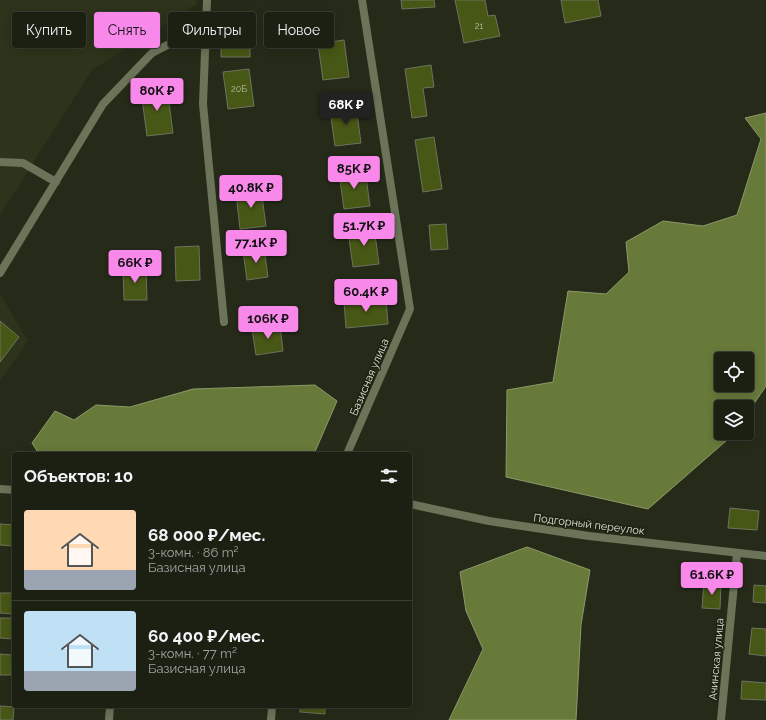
<!DOCTYPE html>
<html lang="ru">
<head>
<meta charset="utf-8">
<style>
  :root { --surface:#1c2013; --page:#25281c; --text:#f1f3f6; --muted:#a0a3a0; --line:#3a3e33; --accent:#f888ea }
  body { margin:0; font-family:Raleway,sans-serif; background:var(--page); color:var(--text); height:100vh; display:flex; flex-direction:column; font-size:15px; white-space:nowrap }
  * { box-sizing:border-box; margin:0 }
  p { font-size:13px; color:var(--muted) }
  .icon { flex:none; width:22px; height:22px; fill:none; stroke:currentColor; stroke-width:2; stroke-linecap:round; stroke-linejoin:round }
  .map { position:relative; flex:1; overflow:hidden }
  .panel { position:absolute; left:12px; top:452px; width:400px; height:256px; display:flex; flex-direction:column; background:var(--surface); border-radius:4px; box-shadow:0 2px 10px #0003,0 0 0 1px var(--line) }
  .panel>* { flex:none }
  .hud { position:absolute; left:12px; top:12px; width:400px; height:36px; display:flex; gap:8px }
  .tools { position:absolute; left:714px; top:352px; display:grid; gap:8px }
  .tools a { display:grid; place-items:center; width:40px; height:40px; border-radius:4px; background:var(--surface); box-shadow:0 2px 10px #0003,0 0 0 1px var(--line); font-size:20px }
  .price { position:absolute; translate:-50% -34px; padding:0 9px; border-radius:4px; background:var(--accent); color:#111; font-size:13px; line-height:26px; filter:drop-shadow(0 1px 2px #0008) }
  .price::after { content:''; position:absolute; left:50%; top:24px; width:12px; height:9px; margin-left:-6px; background:inherit; clip-path:polygon(0 0,100% 0,50% 100%) }
  .price.on { background:#222; color:#fff }
  ul { padding:0; list-style:none }
  li { display:flex; align-items:center; gap:12px; height:100px; padding:0 12px }
  li+li { border-top:1px solid var(--line) }
  li span { display:grid; place-items:center; flex:none; width:112px; height:80px; border-radius:4px; color:#555 }
  li>.icon { margin-inline-start:auto }
  span .icon { width:48px; height:48px; fill:#fffc; stroke-width:1 }
  li b { font-size:17px }
  h2 { display:flex; justify-content:space-between; align-items:center; height:48px; padding:0 12px; font-size:17px }
  .chip { padding:0 14px; border-radius:4px; background:var(--surface); box-shadow:0 2px 10px #0003,0 0 0 1px var(--line); font-size:14px; line-height:36px }
  .chip.on { background:var(--accent); color:#111 }
  .map>svg:first-child { display:block }
  .built { fill:#2d341b }
  .water { fill:#687a3a; stroke:#8b9969; fill-rule:evenodd }
  .building { fill:#475715; stroke:#6c735e }
  .lines { fill:none; stroke-linecap:round; stroke-linejoin:round }
  .lane { stroke:#6b7459; stroke-width:8 }
  .street { stroke:#6b7459; stroke-width:8 }
  .labels { text-anchor:middle; stroke-width:3; stroke-linejoin:round; paint-order:stroke }
  .number-label { font-size:9px; fill:#b8bfa6 }
  .street-label { font-size:11px; fill:#dee2d6; stroke:#1c2210 }
</style>
</head>
<body>
<div class="map">
<svg width="766" height="720" viewBox="0 0 766 720">
  <rect width="100%" height="100%" fill="#262b19"/>
  <path class="built" d="M0,0H196L197,4L92,70L0,215Z
    M0,294L28,341L0,381Z"/>
  <path class="water" d="M766,113V386L747,414V407H721V433H734V434L648,509L506,477L507,390L553,382L568,291L606,294L629,272L626,242L663,221L703,226L737,215L761,139L745,118ZM721,359H747V385H721Z
    M315,385L337,401L314,454H39L32,443L55,411L74,420L96,405L130,407L193,389Z
    M527,547L590,570L581,625L576,720H449L483,649L466,611L460,572Z"/>
  <path class="building" d="M401,0H434L435,7L402,9Z
    M455,0H485L488,16L495,15L500,36L464,43Z
    M561,0H598L601,16L565,23Z
    M221,36H250V57H221Z
    M344,40L349,77L323,80L318,44Z
    M431,65L434,87L423,88L427,116L412,118L405,69Z
    M249,69L254,106L228,109L223,72Z
    M167,88L173,133L147,136L141,91Z
    M356,106L361,143L335,146L330,110Z
    M434,137L442,189L423,192L415,140Z
    M365,170L370,206L344,209L339,173Z
    M261,189L266,226L240,229L236,193Z
    M446,224L448,249L431,250L429,225Z
    M374,227L379,264L353,267L348,231Z
    M199,246L200,280L176,281L175,247Z
    M264,248L268,277L247,280L243,251Z
    M123,268H146L147,300H124Z
    M386,299L388,324L346,328L344,302Z
    M0,321L19,337L0,362Z
    M280,326L283,351L256,355L252,329Z
    M730,508L759,511L757,530L728,528Z
    M0,524L14,525V546L0,545Z
    M704,582L721,583L720,609L702,608Z
    M754,585L766,586V603L753,602Z
    M0,593H14V614L0,613Z
    M0,618H14V639L0,638Z
    M752,628L766,629V656L749,654Z
    M0,654L12,655L11,675H0Z
    M742,681L766,683V700L741,699Z
    M0,706L14,707L13,720H0Z
    M300,706H325V714L300,712Z"/>
  <g class="lines">
    <path class="lane" d="M207,0L203,104L224,322
      M0,162L23,163L56,182
      M0,273L103,104L152,53L206,25"/>
    <path class="street" d="M347,454L410,309L362,0
      M0,489L14,490
      M410,504L489,521L589,536L766,556
      M109,720L110,706
      M271,720L272,706
      M721,720L737,553"/>
  </g>
  <g class="labels">
    <g class="number-label">
      <text x="479" y="29">21</text>
      <text x="239" y="92">20Б</text>
    </g>
    <g class="street-label">
      <text transform="translate(369 377) rotate(-67)" y="4">Базисная улица</text>
      <text transform="translate(589 524) rotate(7)" y="4">Подгорный переулок</text>
      <text transform="translate(716 659) rotate(-85)" y="4">Ачинская улица</text>
    </g>
  </g>
</svg>
<div class="tools">
<a><svg class="icon" aria-label="locate" viewBox="0 0 24 24"><circle cx="12" cy="12" r="6"/><path d="M12 2v4M12 18v4M2 12h4M18 12h4"/></svg></a>
<a><svg class="icon" aria-label="layers" viewBox="0 0 24 24"><path d="M12 4l9 5-9 5-9-5zM3 14l9 5 9-5"/></svg></a>
</div>
<b class="price" style="left:157px;top:112px">80K ₽</b>
<b class="price on" style="left:346px;top:126px">68K ₽</b>
<b class="price" style="left:354px;top:190px">85K ₽</b>
<b class="price" style="left:251px;top:209px">40.8K ₽</b>
<b class="price" style="left:364px;top:247px">51.7K ₽</b>
<b class="price" style="left:256px;top:264px">77.1K ₽</b>
<b class="price" style="left:135px;top:284px">66K ₽</b>
<b class="price" style="left:366px;top:313px">60.4K ₽</b>
<b class="price" style="left:268px;top:340px">106K ₽</b>
<b class="price" style="left:712px;top:596px">61.6K ₽</b>
<div class="hud">
<a class="chip">Купить</a>
<a class="chip on">Снять</a>
<a class="chip">Фильтры</a>
<a class="chip">Новое</a>
</div>
<section class="panel">
<h2>Объектов: 10<svg class="icon" aria-label="filters" viewBox="0 0 24 24"><path d="M4 7h16M4 17h16"/><circle cx="9" cy="7" r="2"/><circle cx="15" cy="17" r="2"/></svg></h2>
<ul>
<li><span style="background:linear-gradient(#ffd9b3 75%,#9aa5b1 0)"><svg class="icon" aria-label="home" viewBox="0 0 24 24"><path d="M3 11l9-7 9 7M6 9v11h12V9"/></svg></span><div><b>68 000 ₽/мес.</b><p>3-комн. · 86 m²</p><p>Базисная улица</p></div></li>
<li><span style="background:linear-gradient(#bfe0f5 75%,#9aa5b1 0)"><svg class="icon" aria-label="home" viewBox="0 0 24 24"><path d="M3 11l9-7 9 7M6 9v11h12V9"/></svg></span><div><b>60 400 ₽/мес.</b><p>3-комн. · 77 m²</p><p>Базисная улица</p></div></li>
</ul>
</section>
</div>
</body>
</html>
